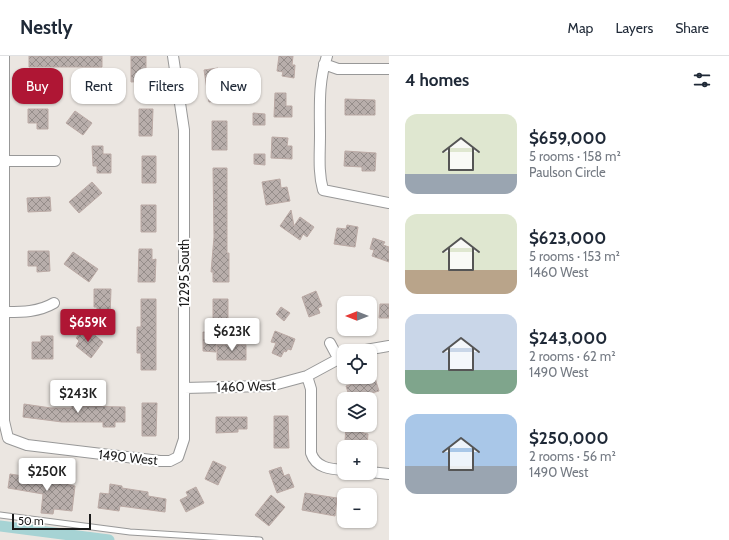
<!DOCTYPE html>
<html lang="en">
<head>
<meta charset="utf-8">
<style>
  :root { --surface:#fff; --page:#f2f2f3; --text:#1f2937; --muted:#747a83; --line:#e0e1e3; --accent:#af1634 }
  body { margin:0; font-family:Cabin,sans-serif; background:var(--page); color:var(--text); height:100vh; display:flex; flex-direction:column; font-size:15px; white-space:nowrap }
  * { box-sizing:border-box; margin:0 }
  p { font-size:13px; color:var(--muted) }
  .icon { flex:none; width:22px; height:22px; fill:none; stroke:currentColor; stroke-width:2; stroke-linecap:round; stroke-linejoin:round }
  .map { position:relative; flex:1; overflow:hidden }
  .drawer { display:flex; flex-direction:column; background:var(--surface); width:340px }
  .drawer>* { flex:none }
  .top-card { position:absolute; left:12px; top:12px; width:317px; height:36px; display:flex; gap:8px }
  .needle { width:26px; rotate:270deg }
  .buttons { position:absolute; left:337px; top:240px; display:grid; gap:8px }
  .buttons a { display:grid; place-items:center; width:40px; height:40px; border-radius:8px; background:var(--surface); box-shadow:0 1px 3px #0004; font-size:20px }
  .scale { position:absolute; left:12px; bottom:10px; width:79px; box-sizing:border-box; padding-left:4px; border:2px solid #1b1b1b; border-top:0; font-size:11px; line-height:14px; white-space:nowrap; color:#1b1b1b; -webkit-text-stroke:3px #fff; paint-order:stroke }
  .price { position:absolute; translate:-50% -34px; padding:0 9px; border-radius:4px; background:#fff; color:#222; font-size:13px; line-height:26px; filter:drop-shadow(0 1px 2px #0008) }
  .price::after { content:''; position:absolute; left:50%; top:24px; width:12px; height:9px; margin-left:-6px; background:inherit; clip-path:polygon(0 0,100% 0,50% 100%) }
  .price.on { background:var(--accent); color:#fff }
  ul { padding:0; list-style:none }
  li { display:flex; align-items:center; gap:12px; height:100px; padding:0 16px }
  li span { display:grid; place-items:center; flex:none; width:112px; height:80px; border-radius:12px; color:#555 }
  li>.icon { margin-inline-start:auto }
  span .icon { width:48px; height:48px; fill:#fffc; stroke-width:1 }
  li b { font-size:17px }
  h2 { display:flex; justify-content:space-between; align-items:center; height:48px; padding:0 16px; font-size:17px }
  .tag { padding:0 14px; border-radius:12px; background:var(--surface); box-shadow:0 1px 3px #0004; font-size:14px; line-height:36px }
  .tag.on { background:var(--accent); color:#fff }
  header { display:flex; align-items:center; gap:24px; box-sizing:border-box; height:56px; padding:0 20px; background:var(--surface); border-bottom:1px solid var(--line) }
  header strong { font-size:19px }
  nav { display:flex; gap:22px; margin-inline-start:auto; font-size:14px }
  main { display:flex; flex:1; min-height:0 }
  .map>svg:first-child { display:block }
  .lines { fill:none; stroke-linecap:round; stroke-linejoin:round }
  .canal { stroke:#a6d3d4; stroke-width:11 }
  .building { fill:url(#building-cross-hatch); stroke:#bbaaa5 }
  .lane-casing { stroke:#989898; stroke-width:7 }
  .street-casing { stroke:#989898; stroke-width:12 }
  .lane { stroke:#fff; stroke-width:5 }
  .street { stroke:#fff; stroke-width:10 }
  .labels { text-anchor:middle; stroke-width:4; stroke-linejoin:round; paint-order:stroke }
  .street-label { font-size:13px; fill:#1b1b1b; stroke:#fff }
</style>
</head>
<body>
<header>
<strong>Nestly</strong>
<nav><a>Map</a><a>Layers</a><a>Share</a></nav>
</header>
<main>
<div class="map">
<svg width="389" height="484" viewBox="0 0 389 484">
  <defs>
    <pattern id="building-cross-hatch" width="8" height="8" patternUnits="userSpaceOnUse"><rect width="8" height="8" fill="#b8aeab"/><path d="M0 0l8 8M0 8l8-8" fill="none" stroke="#958d8a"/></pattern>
  </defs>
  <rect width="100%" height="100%" fill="#ebe6e1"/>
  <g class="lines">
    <path class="canal" d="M0,470L109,484"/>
  </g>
  <path class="building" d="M29,0H102V11H29Z
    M131,0H146V25L131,26Z
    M279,0H293L292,9H295L294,22L282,20L283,16L277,15Z
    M218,12L221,33L227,32L229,43L209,46L204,14Z
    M275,37H286V50H292V61H274Z
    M345,43L375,44V59H345Z
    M28,53H48V73H37V67H28Z
    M139,53H153L152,80H139Z
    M75,55L92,67L83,79L66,67Z
    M253,57L265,58V69H253Z
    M212,65H227V94H212Z
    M272,81L288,82L287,90H292V103L271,102Z
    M92,90H103V98H111V117H97V110H93Z
    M345,95L376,97L375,115H362V111L344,110Z
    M254,98H265V109L254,108Z
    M142,100H156V127H142Z
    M213,112H227V197H229V226H213V216H211L214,181Z
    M280,123L281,132L287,131L290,145L266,149L262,126Z
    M92,126L102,137L79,157L69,146Z
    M50,141L51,155L28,156L27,142Z
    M141,149H156V176H141Z
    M291,154L294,170L300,161L314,171L307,181L303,178L300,184L280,170Z
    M347,169L358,171L355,191L334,188L337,172L346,173Z
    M373,182L385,186L383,189L389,191V206L372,200L374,194L370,193Z
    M139,193H152V204L156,203L155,226H138Z
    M28,195H49L50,215L37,216V210H28Z
    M73,196L98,213L89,226L64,208Z
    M94,233H111L110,260H97V251H94Z
    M316,235L322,250L318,252L320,257L309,261L302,241Z
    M141,243H156V314H141V297H137V271H141Z
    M213,243H228V271H213Z
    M380,248H389V262H379Z
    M281,251L290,257L284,265L276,258Z
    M85,271L103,286L91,302L76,290L79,285L76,282Z
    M275,275L295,283L291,294L288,293L286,296L284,295L281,301L272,297L276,287L271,286Z
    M203,276H216V296L203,295Z
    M41,280H53V303H32V286H41Z
    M217,289H246V304H217Z
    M375,322L379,335L350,343L346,330Z
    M72,344H81V350L125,351V366H115V371H103V366H62L23,361L24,348L51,352H72Z
    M142,347H157L156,380H142Z
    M274,360H288L289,392H274Z
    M216,361H247V373H238V376L216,377Z
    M346,369H363V377L368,378L367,390L354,389L355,385H345Z
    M213,405L226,411L218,429L205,423Z
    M281,411L284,420L289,418L294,431L277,437L269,415Z
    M10,418L54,425L55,423L69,425L68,429L75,430L72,455L54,453L53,458L41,457L43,438L8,432Z
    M110,428L122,430V432L148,436V440L166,443L165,456L120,450L119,455L98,452L100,437L109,438Z
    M196,431L204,447L186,456L180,444L188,440L186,436Z
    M305,437L337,442L335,460L302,454Z
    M271,439L285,451L269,470L255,459Z"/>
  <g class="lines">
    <defs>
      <path id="lane" d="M0,459L130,476L260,484"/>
      <path id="street" d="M4,0V365L8,382L27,389L160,405H170L178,401L184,383V74L173,0
        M327,0C318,26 320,52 320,79C320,98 318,116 323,134L389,147
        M324,8L338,13H389
        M4,105H55
        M0,256C19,256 37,257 54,247
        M330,287L338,302
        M360,295L389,290
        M307,320L311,333V397C316,412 330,413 344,414
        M184,332L270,330L307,320L344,300
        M370,416L389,418"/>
    </defs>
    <use href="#lane" class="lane-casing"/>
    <use href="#street" class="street-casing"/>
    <use href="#lane" class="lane"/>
    <use href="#street" class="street"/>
  </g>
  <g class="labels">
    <g class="street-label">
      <text transform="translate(184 217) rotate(-90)" y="5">12295 South</text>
      <text transform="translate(246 330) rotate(-2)" y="5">1460 West</text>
      <text transform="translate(128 401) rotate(6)" y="5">1490 West</text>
    </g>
  </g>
</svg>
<div class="buttons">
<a><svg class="needle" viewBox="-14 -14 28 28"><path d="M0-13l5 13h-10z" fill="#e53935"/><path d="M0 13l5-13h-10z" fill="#747a83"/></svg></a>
<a><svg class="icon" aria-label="locate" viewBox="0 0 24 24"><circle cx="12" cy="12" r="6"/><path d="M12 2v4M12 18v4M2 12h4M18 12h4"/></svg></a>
<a><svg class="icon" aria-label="layers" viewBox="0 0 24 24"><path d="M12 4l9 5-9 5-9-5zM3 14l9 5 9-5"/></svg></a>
<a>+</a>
<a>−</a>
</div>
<div class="scale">50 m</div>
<b class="price on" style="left:88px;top:287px">$659K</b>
<b class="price" style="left:232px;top:296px">$623K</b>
<b class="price" style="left:78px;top:358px">$243K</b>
<b class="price" style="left:47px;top:436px">$250K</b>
<div class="top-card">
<a class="tag on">Buy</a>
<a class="tag">Rent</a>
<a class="tag">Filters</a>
<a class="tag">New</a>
</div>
</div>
<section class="drawer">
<h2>4 homes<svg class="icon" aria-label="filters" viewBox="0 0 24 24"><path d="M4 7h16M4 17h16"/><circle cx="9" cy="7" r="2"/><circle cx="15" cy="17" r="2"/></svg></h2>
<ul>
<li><span style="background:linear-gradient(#dfe7d0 75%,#9aa5b1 0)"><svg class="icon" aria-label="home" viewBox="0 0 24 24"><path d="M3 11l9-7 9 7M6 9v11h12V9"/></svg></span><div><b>$659,000</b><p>5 rooms · 158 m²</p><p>Paulson Circle</p></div></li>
<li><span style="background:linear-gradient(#dfe7d0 70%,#b9a48a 0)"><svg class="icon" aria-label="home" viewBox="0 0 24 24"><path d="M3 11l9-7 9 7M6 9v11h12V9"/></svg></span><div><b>$623,000</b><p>5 rooms · 153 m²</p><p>1460 West</p></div></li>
<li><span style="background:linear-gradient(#c9d6e8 70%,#7fa58c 0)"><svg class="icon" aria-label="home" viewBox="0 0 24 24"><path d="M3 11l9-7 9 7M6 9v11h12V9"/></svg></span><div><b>$243,000</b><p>2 rooms · 62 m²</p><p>1490 West</p></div></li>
<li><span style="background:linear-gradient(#a9c7e8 65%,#9aa5b1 0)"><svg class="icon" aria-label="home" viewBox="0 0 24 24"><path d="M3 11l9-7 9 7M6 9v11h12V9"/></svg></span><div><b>$250,000</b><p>2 rooms · 56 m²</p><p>1490 West</p></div></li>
</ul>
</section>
</main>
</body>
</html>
